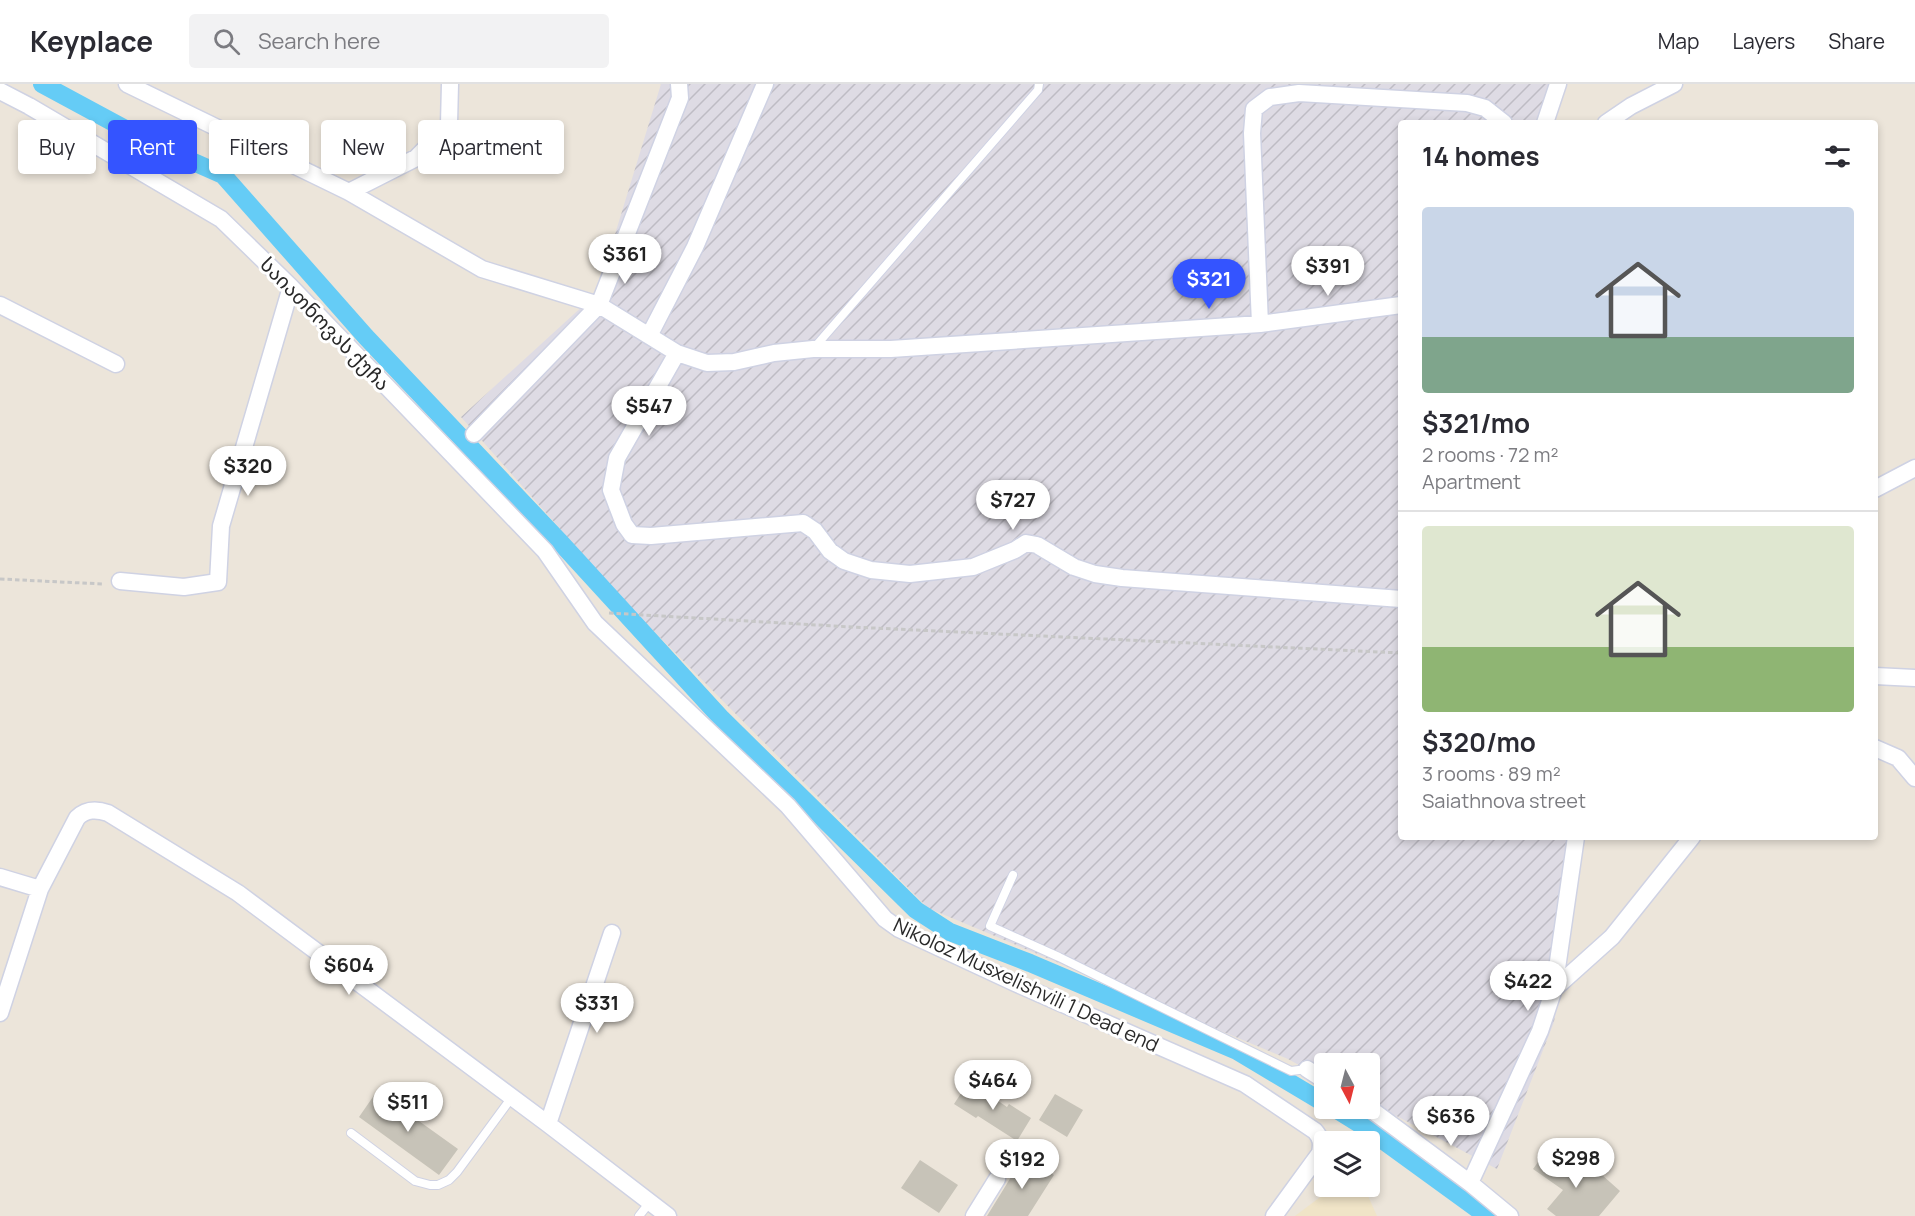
<!DOCTYPE html>
<html lang="en">
<head>
<meta charset="utf-8">
<style>
  :root { --surface:#fff; --page:#f2f2f3; --text:#2b2b33; --muted:#7c7c81; --line:#e1e1e2; --accent:#3454ff }
  body { margin:0; font-family:Manrope,"Noto Sans Georgian",sans-serif; background:var(--page); color:var(--text); height:100vh; display:flex; flex-direction:column; font-size:22px; white-space:nowrap }
  * { box-sizing:border-box; margin:0 }
  p { font-size:20px; color:var(--muted) }
  .icon { flex:none; width:33px; height:33px; fill:none; stroke:currentColor; stroke-width:2; stroke-linecap:round; stroke-linejoin:round }
  .map { position:relative; flex:1; overflow:hidden }
  .side { position:absolute; left:1398px; top:36px; width:480px; height:720px; display:flex; flex-direction:column; background:var(--surface); border-radius:6px; box-shadow:0 3px 9px #0003 }
  .side>* { flex:none }
  .guide { position:absolute; left:18px; top:36px; width:570px; height:54px; display:flex; gap:12px }
  .needle { width:39px; rotate:173deg }
  .controls { position:absolute; left:1314px; top:969px; display:grid; gap:12px }
  .controls a { display:grid; place-items:center; width:66px; height:66px; border-radius:6px; background:var(--surface); box-shadow:0 3px 9px #0003; font-size:30px }
  .price { position:absolute; translate:-50% -51px; padding:0 14px; border-radius:21px; background:#fff; color:#222; font-size:20px; line-height:39px; filter:drop-shadow(0 2px 3px #0008) }
  .price::after { content:''; position:absolute; left:50%; top:36px; width:18px; height:14px; margin-left:-9px; background:inherit; clip-path:polygon(0 0,100% 0,50% 100%) }
  .price.active { background:var(--accent); color:#fff }
  ul { padding:0; list-style:none }
  li { display:grid; align-content:center; gap:12px; height:318px; padding:0 24px }
  li+li { border-top:2px solid var(--line) }
  li span { display:grid; place-items:center; height:186px; border-radius:6px; color:#555 }
  li>.icon { margin-inline-start:auto }
  span .icon { width:108px; height:108px; fill:#fffc; stroke-width:1 }
  li b { font-size:26px }
  h2 { display:flex; justify-content:space-between; align-items:center; height:72px; padding:0 24px; font-size:26px }
  .chip { padding:0 21px; border-radius:6px; background:var(--surface); box-shadow:0 3px 9px #0003; font-size:21px; line-height:54px }
  .chip.active { background:var(--accent); color:#fff }
  header { display:flex; align-items:center; gap:36px; box-sizing:border-box; height:84px; padding:0 30px; background:var(--surface); border-bottom:2px solid var(--line) }
  header strong { font-size:28px }
  nav { display:flex; gap:33px; margin-inline-start:auto; font-size:21px }
  .search { width:420px; height:54px; background:var(--page); display:flex; align-items:center; gap:15px; box-sizing:border-box; padding:0 21px; border-radius:6px; color:var(--muted); font-size:22px }
  .map>svg:first-child { display:block }
  .industrial { fill:url(#industrial-furrows) }
  .education { fill:#f0e4c7 }
  .lines { fill:none; stroke-linecap:round; stroke-linejoin:round }
  .canal { stroke:#65ccf6; stroke-width:18 }
  .building { fill:#c7c3b8 }
  .service-casing { stroke:#cfd2e3; stroke-width:10 }
  .minor-casing { stroke:#cfd2e3; stroke-width:19 }
  .path { stroke:#c7c7c7; stroke-width:3; stroke-dasharray:4.5 3; stroke-linecap:butt }
  .service { stroke:#fff; stroke-width:8 }
  .minor { stroke:#fff; stroke-width:16 }
  .labels { text-anchor:middle; stroke-width:6; stroke-linejoin:round; paint-order:stroke }
  .street-label { font-size:20px; fill:#292929; stroke:#fff }
</style>
</head>
<body>
<header>
<strong>Keyplace</strong>
<div class="search"><svg class="icon" aria-label="search" viewBox="0 0 24 24"><circle cx="10" cy="10" r="6"/><path d="M15 15l6 6"/></svg>Search here</div>
<nav><a>Map</a><a>Layers</a><a>Share</a></nav>
</header>
<div class="map">
<svg width="1915" height="1132" viewBox="0 0 1915 1132">
  <defs>
    <pattern id="industrial-furrows" width="10" height="10" patternUnits="userSpaceOnUse" patternTransform="scale(1.5)"><rect width="10" height="10" fill="#dedbe4"/><path d="M-1 1l2-2M0 10L10 0M9 11l2-2" fill="none" stroke="#bebcc4"/></pattern>
  </defs>
  <rect width="100%" height="100%" fill="#ece5da"/>
  <path class="industrial" d="M661,0H1553L1541,39H1401V753H1584L1554,938L1497,1085L1370,1018V980H1324V995L1288,975L928,824L625,518L461,333L597,209Z"/>
  <path class="education" d="M1335,1102L1364,1103L1377,1132H1295Z"/>
  <g class="lines">
    <path class="canal" d="M42,0L155,61L223,91L366,253L560,458L722,635L916,826L950,848L1030,879L1237,967L1324,1019
      M1334,1024L1363,1042L1487,1132"/>
  </g>
  <path class="building" d="M969,997L1007,1023L1009,1020L1031,1034L1017,1057L978,1032L976,1034L954,1020Z
    M377,1007L458,1065L439,1091L359,1033Z
    M1055,1010L1083,1026L1067,1053L1039,1036Z
    M1546,1067L1583,1092L1592,1082L1620,1107L1599,1132H1556L1547,1125L1563,1106L1533,1085Z
    M1024,1072L1054,1091L1028,1132H987Z
    M920,1076L958,1101L939,1129L901,1104Z"/>
  <g class="lines">
    <defs>
      <path id="service" d="M814,264L1038,6L1039,0
        M1013,791L990,842L1059,873L1291,987L1307,985
        M351,1049L415,1097L430,1101H438L449,1096L457,1088L512,1013
        M639,1132L650,1118"/>
      <path id="minor" d="M127,0L349,108L482,185L599,221L677,269L707,279L734,278L774,269L813,265H891L1260,240L1252,49L1254,25L1270,13L1299,9L1467,19L1485,24L1504,39
        M0,7L29,22L221,135L291,203L545,467L595,539L788,722L885,835L899,845L1015,899L1245,1000L1315,1047C1321,1054 1322,1059 1320,1069L1274,1132
        M1545,39L1558,0
        M1606,39L1631,22L1674,0
        M349,108L416,74L449,40L450,0
        M0,221L116,280
        M1260,240L1401,221
        M649,252L695,163L765,0
        M677,269L617,374L611,406L624,440L632,451L651,452L803,439L815,447L830,467L844,477L871,486L910,490L973,483L1015,466L1026,459L1037,461L1074,483L1095,490L1122,494L1401,515
        M474,350L599,221L680,14L679,0
        M1875,405L1915,384
        M120,497L184,503L218,498L221,442L291,203
        M1875,592L1915,594
        M1875,664L1898,674L1915,694
        M0,793L40,805
        M1554,905L1612,853L1692,753
        M0,929L40,805L77,734C86,725 96,725 108,729L238,809L548,1040L668,1132
        M1307,985L1324,996
        M1369,1024L1470,1099L1510,1132
        M548,1040L612,849
        M1470,1099L1540,947L1554,905L1576,753
        M974,1132L997,1095"/>
    </defs>
    <use href="#service" class="service-casing"/>
    <use href="#minor" class="minor-casing"/>
    <path class="path" d="M0,495L103,500
      M609,529L852,543L1401,569"/>
    <use href="#service" class="service"/>
    <use href="#minor" class="minor"/>
  </g>
  <g class="labels">
    <g class="street-label">
      <text transform="translate(325 240) rotate(46)" y="7">საიათნოვას ქუჩა</text>
      <text transform="translate(1026 901) rotate(25)" y="7">Nikoloz Musxelishvili 1 Dead end</text>
    </g>
  </g>
</svg>
<div class="controls">
<a><svg class="needle" viewBox="-14 -14 28 28"><path d="M0-13l5 13h-10z" fill="#e53935"/><path d="M0 13l5-13h-10z" fill="#7c7c81"/></svg></a>
<a><svg class="icon" aria-label="layers" viewBox="0 0 24 24"><path d="M12 4l9 5-9 5-9-5zM3 14l9 5 9-5"/></svg></a>
</div>
<b class="price" style="left:625px;top:201px">$361</b>
<b class="price" style="left:1328px;top:213px">$391</b>
<b class="price active" style="left:1209px;top:226px">$321</b>
<b class="price" style="left:649px;top:353px">$547</b>
<b class="price" style="left:248px;top:413px">$320</b>
<b class="price" style="left:1013px;top:447px">$727</b>
<b class="price" style="left:349px;top:912px">$604</b>
<b class="price" style="left:1528px;top:928px">$422</b>
<b class="price" style="left:597px;top:950px">$331</b>
<b class="price" style="left:993px;top:1027px">$464</b>
<b class="price" style="left:408px;top:1049px">$511</b>
<b class="price" style="left:1451px;top:1063px">$636</b>
<b class="price" style="left:1576px;top:1105px">$298</b>
<b class="price" style="left:1022px;top:1106px">$192</b>
<div class="guide">
<a class="chip">Buy</a>
<a class="chip active">Rent</a>
<a class="chip">Filters</a>
<a class="chip">New</a>
<a class="chip">Apartment</a>
</div>
<section class="side">
<h2>14 homes<svg class="icon" aria-label="filters" viewBox="0 0 24 24"><path d="M4 7h16M4 17h16"/><circle cx="9" cy="7" r="2"/><circle cx="15" cy="17" r="2"/></svg></h2>
<ul>
<li><span style="background:linear-gradient(#c9d6e8 70%,#7fa58c 0)"><svg class="icon" aria-label="home" viewBox="0 0 24 24"><path d="M3 11l9-7 9 7M6 9v11h12V9"/></svg></span><div><b>$321/mo</b><p>2 rooms · 72 m²</p><p>Apartment</p></div></li>
<li><span style="background:linear-gradient(#dfe7d0 65%,#8fb573 0)"><svg class="icon" aria-label="home" viewBox="0 0 24 24"><path d="M3 11l9-7 9 7M6 9v11h12V9"/></svg></span><div><b>$320/mo</b><p>3 rooms · 89 m²</p><p>Saiathnova street</p></div></li>
</ul>
</section>
</div>
</body>
</html>
